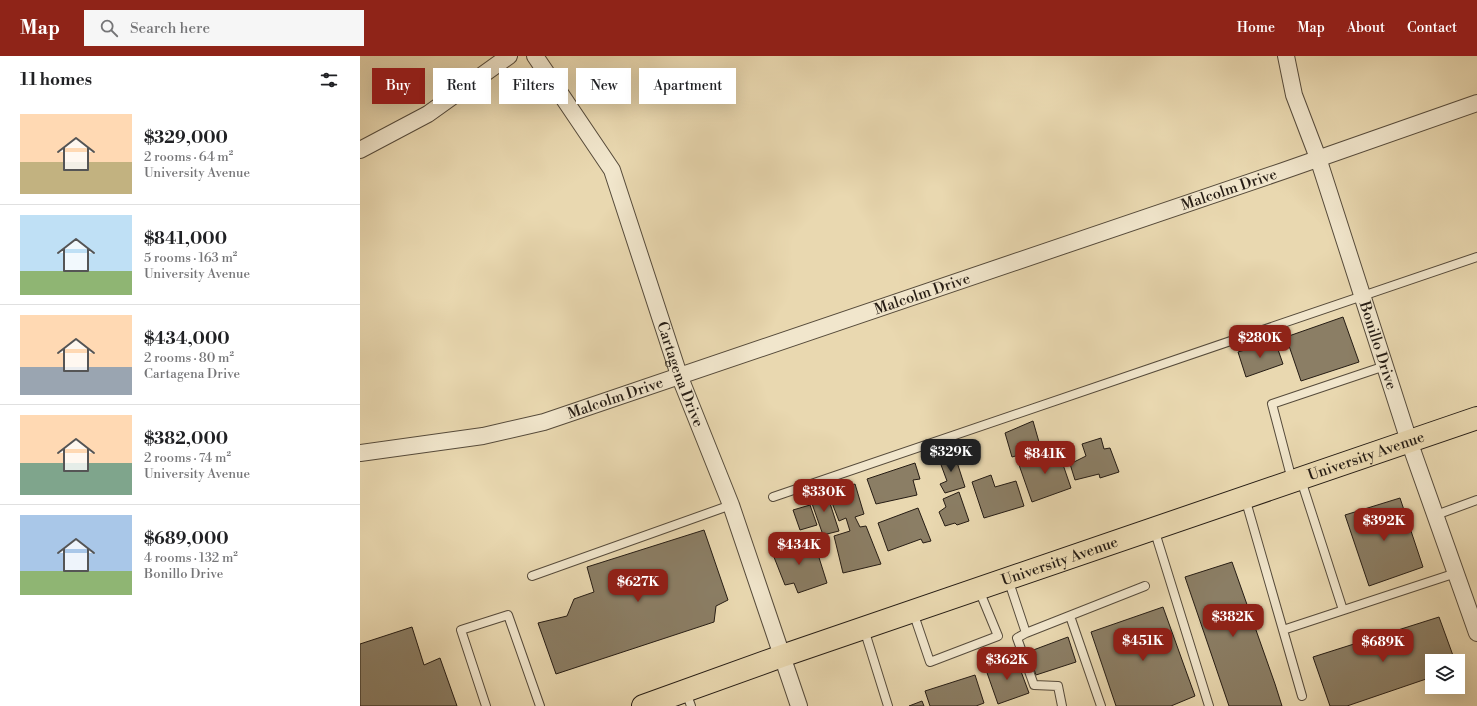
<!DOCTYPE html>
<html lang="en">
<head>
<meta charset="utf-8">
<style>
  :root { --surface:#fff; --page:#f6f6f6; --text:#202124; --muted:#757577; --line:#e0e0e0; --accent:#8f2418 }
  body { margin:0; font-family:"Libre Bodoni",serif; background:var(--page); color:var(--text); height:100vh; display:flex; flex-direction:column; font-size:15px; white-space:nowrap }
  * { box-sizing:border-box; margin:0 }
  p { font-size:13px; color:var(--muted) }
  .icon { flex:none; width:22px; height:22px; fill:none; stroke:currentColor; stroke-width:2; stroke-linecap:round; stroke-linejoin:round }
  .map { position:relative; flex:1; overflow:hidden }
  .panel { display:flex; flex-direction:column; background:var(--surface); width:360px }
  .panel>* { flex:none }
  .hud { position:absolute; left:12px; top:12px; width:380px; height:36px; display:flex; gap:8px }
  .buttons { position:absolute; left:1065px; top:598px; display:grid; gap:8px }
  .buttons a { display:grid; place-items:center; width:40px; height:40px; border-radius:0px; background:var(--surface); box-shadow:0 4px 16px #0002; font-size:20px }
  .price { position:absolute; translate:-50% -34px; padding:0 9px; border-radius:8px; background:var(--accent); color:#fff; font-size:13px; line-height:26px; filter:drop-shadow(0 1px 2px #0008) }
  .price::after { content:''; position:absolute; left:50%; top:24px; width:12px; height:9px; margin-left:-6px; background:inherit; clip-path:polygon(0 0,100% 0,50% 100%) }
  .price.active { background:#222; color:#fff }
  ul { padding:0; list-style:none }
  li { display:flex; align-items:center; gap:12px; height:100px; padding:0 20px }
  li+li { border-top:1px solid var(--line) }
  li span { display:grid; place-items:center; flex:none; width:112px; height:80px; border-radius:0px; color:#555 }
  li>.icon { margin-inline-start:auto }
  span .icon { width:48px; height:48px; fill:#fffc; stroke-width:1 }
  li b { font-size:17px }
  h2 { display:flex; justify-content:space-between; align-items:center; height:48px; padding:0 20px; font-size:17px }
  .chip { padding:0 14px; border-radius:0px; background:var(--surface); box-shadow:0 4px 16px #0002; font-size:14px; line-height:36px }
  .chip.active { background:var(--accent); color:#fff }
  header { display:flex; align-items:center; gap:24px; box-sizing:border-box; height:56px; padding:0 20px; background:var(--accent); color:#fff }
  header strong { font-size:19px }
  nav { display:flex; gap:22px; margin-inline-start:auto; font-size:14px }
  .search { width:280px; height:36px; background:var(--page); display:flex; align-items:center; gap:10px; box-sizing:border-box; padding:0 14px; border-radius:0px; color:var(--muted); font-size:15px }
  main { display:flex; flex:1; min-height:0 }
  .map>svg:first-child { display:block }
  .building { fill:#8b7e65; stroke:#251c14 }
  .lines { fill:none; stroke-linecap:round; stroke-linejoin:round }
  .lane-casing { stroke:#564b3b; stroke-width:10 }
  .street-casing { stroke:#564b3b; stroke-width:18 }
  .primary-casing { stroke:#251c14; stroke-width:24 }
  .lane { stroke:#f1e6cc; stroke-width:8 }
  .street { stroke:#f1e6cc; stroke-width:16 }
  .primary { stroke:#e9d8b0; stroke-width:22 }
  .labels { text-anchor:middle; stroke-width:3; stroke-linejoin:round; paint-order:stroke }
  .street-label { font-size:15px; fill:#251c14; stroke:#f1e6cc }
</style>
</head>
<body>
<header>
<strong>Map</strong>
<div class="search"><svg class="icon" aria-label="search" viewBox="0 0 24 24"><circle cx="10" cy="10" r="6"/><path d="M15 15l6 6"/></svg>Search here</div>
<nav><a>Home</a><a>Map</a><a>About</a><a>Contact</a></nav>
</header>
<main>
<section class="panel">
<h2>11 homes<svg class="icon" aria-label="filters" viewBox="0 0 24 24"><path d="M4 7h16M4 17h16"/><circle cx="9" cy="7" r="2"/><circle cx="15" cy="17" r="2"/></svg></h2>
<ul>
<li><span style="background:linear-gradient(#ffd9b3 60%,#c2b280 0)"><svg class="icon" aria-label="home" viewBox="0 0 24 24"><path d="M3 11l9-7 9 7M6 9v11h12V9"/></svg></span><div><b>$329,000</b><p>2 rooms · 64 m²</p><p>University Avenue</p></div></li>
<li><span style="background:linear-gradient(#bfe0f5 70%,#8fb573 0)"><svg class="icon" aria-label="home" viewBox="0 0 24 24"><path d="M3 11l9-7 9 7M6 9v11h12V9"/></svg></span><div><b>$841,000</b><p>5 rooms · 163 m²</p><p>University Avenue</p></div></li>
<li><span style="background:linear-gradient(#ffd9b3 65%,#9aa5b1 0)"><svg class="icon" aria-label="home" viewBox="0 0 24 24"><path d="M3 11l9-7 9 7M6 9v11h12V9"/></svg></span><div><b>$434,000</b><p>2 rooms · 80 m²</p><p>Cartagena Drive</p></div></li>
<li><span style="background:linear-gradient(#ffd9b3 60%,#7fa58c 0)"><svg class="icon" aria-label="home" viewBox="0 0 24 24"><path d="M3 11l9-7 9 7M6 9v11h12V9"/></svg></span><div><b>$382,000</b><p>2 rooms · 74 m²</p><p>University Avenue</p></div></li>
<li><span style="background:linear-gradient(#a9c7e8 70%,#8fb573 0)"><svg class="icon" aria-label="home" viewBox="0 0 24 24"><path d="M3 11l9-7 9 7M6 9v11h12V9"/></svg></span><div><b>$689,000</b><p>4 rooms · 132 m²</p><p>Bonillo Drive</p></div></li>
</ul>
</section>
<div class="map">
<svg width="1117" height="650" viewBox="0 0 1117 650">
  <rect width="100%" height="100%" fill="#e9d8b0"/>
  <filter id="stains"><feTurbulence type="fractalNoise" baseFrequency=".005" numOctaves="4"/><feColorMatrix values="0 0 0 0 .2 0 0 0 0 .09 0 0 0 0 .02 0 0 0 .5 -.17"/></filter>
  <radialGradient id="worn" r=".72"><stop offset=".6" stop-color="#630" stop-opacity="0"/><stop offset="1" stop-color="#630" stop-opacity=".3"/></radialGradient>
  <path class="building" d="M983,261L999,306L941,325L926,281Z
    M915,285L923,308L886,321L878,296Z
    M673,365L681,393L652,401L645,377Z
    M741,382L744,393L750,392L759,416L740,422L739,418L715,424L710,408L726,400L722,388Z
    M697,391L711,432L672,446L658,406Z
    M584,395L589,402L595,400L605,431L585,437L580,428L587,425L577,398Z
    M555,407L560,423L553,424L557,439L516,448L507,423Z
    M631,419L635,431L656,425L664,450L624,462L612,426Z
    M495,428L504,458L495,461L500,471L506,470L521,508L483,517L474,480L490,475L486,462L479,465L469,439Z
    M466,435L479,475L463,479L449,439Z
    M599,436L609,465L597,469L595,467L585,470L579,456L586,451L583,443Z
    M1040,442L1063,511L1009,530L985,459Z
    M450,449L457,469L440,474L433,454Z
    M558,452L571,485L563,487L561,483L528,495L518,467Z
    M344,474L368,544L356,550L354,566L196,618L178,567L207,560L214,543L234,536L227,511Z
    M431,485L434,493L444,490L446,494L456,492L467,527L438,537L434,527L425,529L410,491Z
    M872,506L915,628L922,650H869L825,521Z
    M803,551L835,640L811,650H756L731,576Z
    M1079,561L1095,605H1072V621L987,650H970L953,601Z
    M52,571L64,609L80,602L97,650H0V588Z
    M708,581L716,606L676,619L668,596Z
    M656,602L669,637L638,648L625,611Z
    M615,619L624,647L616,650H570L565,635Z
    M562,645L564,650H549Z"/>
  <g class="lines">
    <defs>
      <path id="lane" d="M932,424L912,348L1025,310
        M941,424L983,554
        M413,441L1117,201
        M885,442L942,640
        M1076,459L1117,444
        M794,473L849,650
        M172,520L371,449
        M648,523L666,577L785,530
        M553,556L570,606L638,580L619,534
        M710,560L741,650
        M504,573L528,650
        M923,574L1096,517
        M666,577L657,582L674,629L698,630L702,650
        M326,636L331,650
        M126,650L101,574L148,559L180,650"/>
      <g id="street">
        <path id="s1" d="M175,0L252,114L319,319L371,449L439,650"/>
        <path id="s2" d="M926,0L934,39L958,102L1049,385L1117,577"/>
        <path d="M0,94L68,58L149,0"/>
        <path id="s3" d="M0,397L123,380L184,366L923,115L1117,47"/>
      </g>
      <g id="primary">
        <path id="s4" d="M283,650L422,600L1117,362"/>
      </g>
    </defs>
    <use href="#lane" class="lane-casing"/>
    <use href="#street" class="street-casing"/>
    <use href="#primary" class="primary-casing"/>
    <use href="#lane" class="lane"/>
    <use href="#street" class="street"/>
    <use href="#primary" class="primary"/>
  </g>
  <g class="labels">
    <g class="street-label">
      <text dy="5" stroke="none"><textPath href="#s3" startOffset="910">Malcolm Drive</textPath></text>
      <text dy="5" stroke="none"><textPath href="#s3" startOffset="586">Malcolm Drive</textPath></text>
      <text dy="5" stroke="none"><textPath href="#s2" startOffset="304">Bonillo Drive</textPath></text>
      <text dy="5" stroke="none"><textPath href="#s1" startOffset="353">Cartagena Drive</textPath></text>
      <text dy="5" stroke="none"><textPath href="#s3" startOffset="262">Malcolm Drive</textPath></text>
      <text dy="5" stroke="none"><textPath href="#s4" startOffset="765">University Avenue</textPath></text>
      <text dy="5" stroke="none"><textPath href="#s4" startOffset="441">University Avenue</textPath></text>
    </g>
  </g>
  <rect width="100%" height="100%" filter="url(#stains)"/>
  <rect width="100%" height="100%" fill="url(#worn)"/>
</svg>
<div class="buttons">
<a><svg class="icon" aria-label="layers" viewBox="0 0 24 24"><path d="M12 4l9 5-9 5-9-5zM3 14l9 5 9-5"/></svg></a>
</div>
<b class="price" style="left:900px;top:303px">$280K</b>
<b class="price active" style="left:591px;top:417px">$329K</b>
<b class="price" style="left:685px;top:419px">$841K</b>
<b class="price" style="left:464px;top:457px">$330K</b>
<b class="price" style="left:1024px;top:486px">$392K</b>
<b class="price" style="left:439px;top:510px">$434K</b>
<b class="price" style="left:278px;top:547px">$627K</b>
<b class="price" style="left:873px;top:582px">$382K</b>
<b class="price" style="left:783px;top:606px">$451K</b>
<b class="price" style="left:1023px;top:607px">$689K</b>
<b class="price" style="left:647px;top:625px">$362K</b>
<div class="hud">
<a class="chip active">Buy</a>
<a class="chip">Rent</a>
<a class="chip">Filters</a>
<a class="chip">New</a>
<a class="chip">Apartment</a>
</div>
</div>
</main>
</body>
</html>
